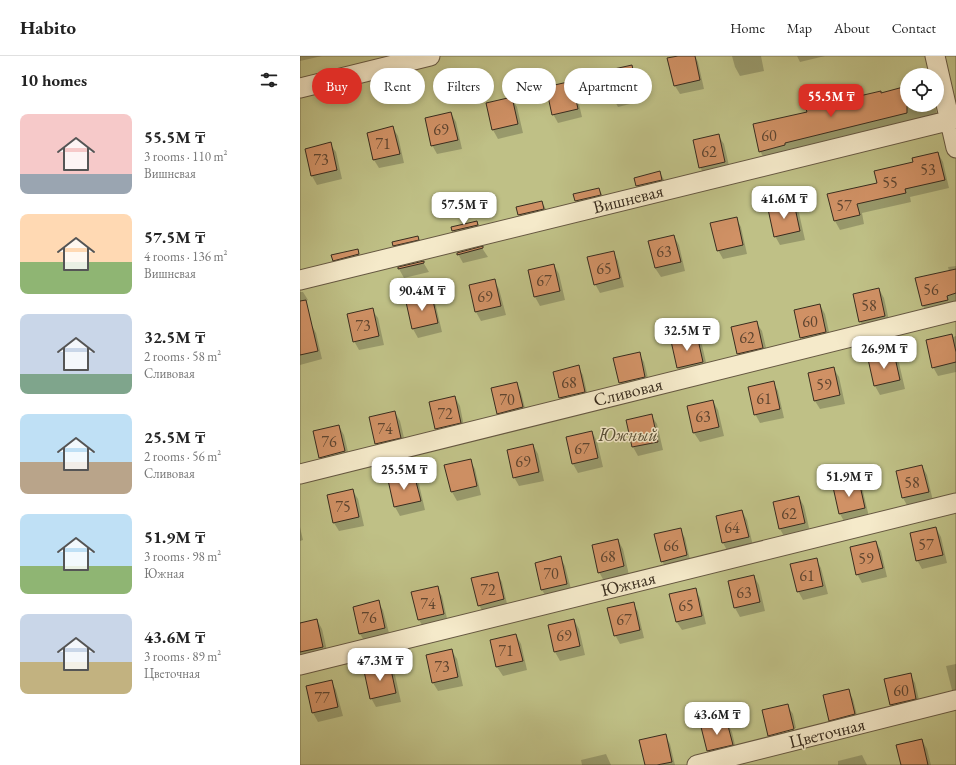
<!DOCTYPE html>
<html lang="en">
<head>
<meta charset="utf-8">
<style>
  :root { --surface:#fff; --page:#f6f6f6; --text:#222; --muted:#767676; --line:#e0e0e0; --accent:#d93025 }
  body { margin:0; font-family:"EB Garamond",serif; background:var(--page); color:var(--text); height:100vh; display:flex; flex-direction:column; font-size:15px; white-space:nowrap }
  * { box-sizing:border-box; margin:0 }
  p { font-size:13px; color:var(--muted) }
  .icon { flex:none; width:22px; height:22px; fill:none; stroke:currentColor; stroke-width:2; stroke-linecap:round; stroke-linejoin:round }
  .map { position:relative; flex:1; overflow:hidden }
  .drawer { display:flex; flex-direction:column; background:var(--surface); width:300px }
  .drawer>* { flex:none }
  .banner { position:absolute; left:12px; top:12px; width:380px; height:36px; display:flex; gap:8px }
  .tools { position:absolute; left:600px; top:12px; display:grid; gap:8px }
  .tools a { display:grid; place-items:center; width:44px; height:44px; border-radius:50%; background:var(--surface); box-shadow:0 2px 6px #0003; font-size:20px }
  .price { position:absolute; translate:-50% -34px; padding:0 9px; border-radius:8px; background:#fff; color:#222; font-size:13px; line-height:26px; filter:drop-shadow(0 1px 2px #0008) }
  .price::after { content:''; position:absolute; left:50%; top:24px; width:12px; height:9px; margin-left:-6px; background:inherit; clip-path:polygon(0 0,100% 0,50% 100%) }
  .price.active { background:var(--accent); color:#fff }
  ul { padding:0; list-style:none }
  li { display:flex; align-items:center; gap:12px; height:100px; padding:0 20px }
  li span { display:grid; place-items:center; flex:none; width:112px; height:80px; border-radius:8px; color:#555 }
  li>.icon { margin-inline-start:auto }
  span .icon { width:48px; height:48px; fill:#fffc; stroke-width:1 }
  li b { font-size:17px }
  h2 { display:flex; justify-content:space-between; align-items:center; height:48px; padding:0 20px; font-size:17px }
  .tag { padding:0 14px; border-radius:18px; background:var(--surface); box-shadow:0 2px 6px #0003; font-size:14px; line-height:36px }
  .tag.active { background:var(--accent); color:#fff }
  header { display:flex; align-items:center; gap:24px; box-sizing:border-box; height:56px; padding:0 20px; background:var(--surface); border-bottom:1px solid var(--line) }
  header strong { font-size:19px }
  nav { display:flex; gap:22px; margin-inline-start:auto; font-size:14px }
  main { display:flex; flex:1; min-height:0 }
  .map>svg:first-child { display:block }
  .green { fill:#bfc086; stroke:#7c7652; fill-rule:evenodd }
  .shadow { fill:#0003 }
  .building { fill:#d09165; stroke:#382c1e }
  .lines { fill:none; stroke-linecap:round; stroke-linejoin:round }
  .street-casing { stroke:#665842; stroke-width:21 }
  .street { stroke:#f5eaca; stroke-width:19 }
  .labels { text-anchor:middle; stroke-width:3; stroke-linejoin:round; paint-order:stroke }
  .number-label { font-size:16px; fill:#5e4530 }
  .street-label { font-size:18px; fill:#382c1e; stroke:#f5eaca }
  .park-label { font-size:18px; font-style:italic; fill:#5a5138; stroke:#f5eaca }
</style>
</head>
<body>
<header>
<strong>Habito</strong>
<nav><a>Home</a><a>Map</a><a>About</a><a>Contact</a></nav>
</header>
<main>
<section class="drawer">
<h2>10 homes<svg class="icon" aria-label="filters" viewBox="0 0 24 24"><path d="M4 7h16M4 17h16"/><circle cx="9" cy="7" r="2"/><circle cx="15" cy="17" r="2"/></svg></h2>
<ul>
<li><span style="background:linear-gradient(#f6c9c9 75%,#9aa5b1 0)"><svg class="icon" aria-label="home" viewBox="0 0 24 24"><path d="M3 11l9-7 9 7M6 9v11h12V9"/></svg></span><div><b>55.5M ₸</b><p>3 rooms · 110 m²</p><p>Вишневая</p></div></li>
<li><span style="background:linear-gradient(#ffd9b3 60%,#8fb573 0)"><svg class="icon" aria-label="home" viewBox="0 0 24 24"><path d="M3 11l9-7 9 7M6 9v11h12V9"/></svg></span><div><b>57.5M ₸</b><p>4 rooms · 136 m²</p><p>Вишневая</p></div></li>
<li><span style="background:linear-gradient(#c9d6e8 75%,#7fa58c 0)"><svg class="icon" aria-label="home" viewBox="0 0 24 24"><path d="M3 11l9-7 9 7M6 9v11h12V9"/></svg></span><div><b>32.5M ₸</b><p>2 rooms · 58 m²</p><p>Сливовая</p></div></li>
<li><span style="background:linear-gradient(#bfe0f5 60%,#b9a48a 0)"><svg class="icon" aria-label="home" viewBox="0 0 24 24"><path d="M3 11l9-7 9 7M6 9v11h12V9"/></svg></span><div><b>25.5M ₸</b><p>2 rooms · 56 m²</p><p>Сливовая</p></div></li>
<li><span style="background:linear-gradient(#bfe0f5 65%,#8fb573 0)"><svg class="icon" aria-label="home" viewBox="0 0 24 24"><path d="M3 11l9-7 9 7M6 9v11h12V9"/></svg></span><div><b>51.9M ₸</b><p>3 rooms · 98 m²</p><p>Южная</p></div></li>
<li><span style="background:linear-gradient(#c9d6e8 60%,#c2b280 0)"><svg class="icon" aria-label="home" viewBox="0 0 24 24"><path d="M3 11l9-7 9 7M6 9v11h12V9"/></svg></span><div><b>43.6M ₸</b><p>3 rooms · 89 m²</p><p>Цветочная</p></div></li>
</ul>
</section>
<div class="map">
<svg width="656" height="709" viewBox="0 0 656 709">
  <rect width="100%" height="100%" fill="#f0dead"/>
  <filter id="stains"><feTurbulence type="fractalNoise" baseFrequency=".005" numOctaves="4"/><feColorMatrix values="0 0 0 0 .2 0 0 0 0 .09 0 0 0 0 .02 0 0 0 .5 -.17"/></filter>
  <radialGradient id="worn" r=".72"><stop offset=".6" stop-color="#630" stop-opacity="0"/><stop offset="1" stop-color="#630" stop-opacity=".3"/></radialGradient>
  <path class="green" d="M0,0H656V709H0ZM607,19H637V49H607Z"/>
  <path class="shadow" d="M0,0H22L0,5Z
    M383,0H395L398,6L404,33L380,38L375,30Z
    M432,0H461L464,15L440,20L435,11Z
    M497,0H525L500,6Z
    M331,10L336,19L342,45L318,51L313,42L306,16Z
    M271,26L276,35L282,61L258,67L253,58Z
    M607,31V49H635L638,62L465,104L460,95L508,57L580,36L581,38Z
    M211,42L217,51L223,77L198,83L193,74Z
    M151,57L156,66L162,93L137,98L132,89Z
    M93,72L98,80L104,107L79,112L74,104Z
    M418,79L424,88L430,114L405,120L400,111Z
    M30,88L36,96L42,123L17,129L12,120Z
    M638,97L643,106L649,132L610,141L611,146L562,157L564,168L540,174L535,165L529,139L578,128L614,107Z
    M360,117L365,125L342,139L337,130L335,122Z
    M299,133L304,142L281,154L276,145L274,139Z
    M242,146L247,155L224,168L219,159L217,152Z
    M494,148L499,157L505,184L480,189L475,180Z
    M436,162L441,171L447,198L423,203L418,194Z
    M177,166L182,175L158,184L152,172Z
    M374,180L379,189L385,215L361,221L355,212L349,186Z
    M117,181L122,190L99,198L94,190Z
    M182,192L188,201L163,207L158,198Z
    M57,194L62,203L39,213L34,204Z
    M313,196L318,205L324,231L300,237L295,228Z
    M123,206L129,216L104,222L99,213Z
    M254,209L259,218L265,244L240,250L235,241L229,215Z
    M656,210V247L628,258L623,250L649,215L648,211Z
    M194,224L199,233L206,259L181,265L176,256L170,230Z
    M579,233L584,242L590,269L565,274L560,265Z
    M0,236H3L8,244L0,246Z
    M131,241L136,250L142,276L118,282L113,273L107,246Z
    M520,249L525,258L531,285L506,290L501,281Z
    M72,254L78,262L84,289L59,294L54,285Z
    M456,266L462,275L468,300L443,307L438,298Z
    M11,268L16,277L22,303L0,309V271Z
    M396,280L402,289L408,315L383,321L378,312L372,286Z
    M656,280V316L638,320L633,311L653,281Z
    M339,297L344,306L350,330L325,336L320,327L315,303Z
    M594,298L599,307L605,333L580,339L575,330L569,304Z
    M278,311L283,319L289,345L265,351L260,342L254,316Z
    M534,313L539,321L545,348L520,353L515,345Z
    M473,326L478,335L484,362L460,367L455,358Z
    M216,327L221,336L227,360L203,366L198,357Z
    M155,341L160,350L165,376L141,382L136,373Z
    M413,345L418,354L424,380L400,386L394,377L388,350Z
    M95,356L100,365L106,390L81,396L76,388Z
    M351,359L357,368L363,394L338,400L333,391L327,365Z
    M39,370L44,379L50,404L25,410L20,401Z
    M292,376L297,385L303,411L278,417L273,408L267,382Z
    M233,389L238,398L244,425L219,430L214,421Z
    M170,404L175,413L181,439L157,445L152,436L146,410Z
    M622,410L627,419L633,445L608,451L603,442L597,416Z
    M114,419L119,428L125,454L100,460L95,451L89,424Z
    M558,426L563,435L569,461L545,467L540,458L534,432Z
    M53,435L58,443L64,470L39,475L34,467Z
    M499,441L504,450L510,476L485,482L480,473L474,447Z
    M442,455L447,464L453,490L428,496L423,487L417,461Z
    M0,471L3,484L0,485Z
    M636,472L641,481L647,507L622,513L617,504Z
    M380,473L385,482L391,508L367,514L362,505Z
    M318,484L323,493L329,519L304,525L299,516Z
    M576,486L581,495L587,521L562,527L557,518Z
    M260,501L265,510L272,537L247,542L242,534Z
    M516,503L521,512L528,538L503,544L498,535Z
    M197,517L202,526L208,552L184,558L179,549Z
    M454,520L459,529L465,555L440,561L435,552L429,526Z
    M137,532L142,540L148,567L124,572L119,564Z
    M395,533L400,542L406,568L382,574L376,565Z
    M78,546L83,554L90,581L65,586L60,578Z
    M333,547L338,556L344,582L320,588L315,579Z
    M17,564L22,573L28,599L4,605L0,599V568Z
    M274,564L279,573L285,599L260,605L255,596Z
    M216,579L221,588L227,614L203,620L197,611Z
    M152,595L157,603L163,630L138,635L133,627Z
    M656,608V641L652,634L646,610Z
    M90,610L95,619L101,646L76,651L71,642Z
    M610,618L615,627L621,652L597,658L591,649L586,624Z
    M31,625L36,634L43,660L18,666L13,657L7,631Z
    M548,634L553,643L559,667L535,673L530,664Z
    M487,649L493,658L496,672L470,678V680L496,674L498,682L474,688L469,679Z
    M427,667L432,676L437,698L413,704L408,695L402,672Z
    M365,679L370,688L375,709H346Z
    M622,684L627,693L631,709H602Z
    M306,698L311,709H282L281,704Z
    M562,699L567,709H538V705Z"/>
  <path class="building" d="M378,0H395L400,24L374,30L367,2Z
    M332,9L338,37L312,42L305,15Z
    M272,25L278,53L252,59L246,31Z
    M607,30V57L485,87V89L459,96L453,68L507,56L506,53L555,42V41L581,35V37Z
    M212,41L218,68L192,74L186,47Z
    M151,56L158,84L131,90L125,62Z
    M93,70L100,98L73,104L67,77Z
    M419,78L425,106L399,112L393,84Z
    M31,86L37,114L11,120L5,93Z
    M638,96L645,124L605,133L606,137L557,148L560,159L534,165L527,138L577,127L574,115L613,106L612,102Z
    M360,115L362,124L336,130L334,122Z
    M299,132L301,139L275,145L273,138Z
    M242,145L244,153L218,159L216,151Z
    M494,147L500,175L474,181L468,153Z
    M437,161L443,189L417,195L410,167Z
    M177,165L178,169L152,175L151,171Z
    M374,179L381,206L355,212L348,185Z
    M118,180L119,184L93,190L92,186Z
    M183,190V192L157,199V197Z
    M58,193L59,198L33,205L31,199Z
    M314,195L320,222L294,229L287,201Z
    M124,205V207L98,213V211Z
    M254,208L260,235L234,241L228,214Z
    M656,213V237L647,240L648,244L622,250L615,222Z
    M195,223L201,250L175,256L169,229Z
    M579,232L585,260L559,266L553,238Z
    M132,240L138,267L112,273L106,246Z
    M6,244L18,295L0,299V245Z
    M520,248L526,276L500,282L494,254Z
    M73,252L79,280L53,286L47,258Z
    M457,265L463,292L437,298L431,271Z
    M652,278L656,296V306L632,312L626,284Z
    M397,279L403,306L377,312L371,285Z
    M340,296L345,321L319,327L313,302Z
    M594,297L600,324L574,330L568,303Z
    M279,309L285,336L259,342L253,316Z
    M534,311L540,339L514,345L508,317Z
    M474,325L480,353L454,359L448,331Z
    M217,326L223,351L197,358L191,332Z
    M155,340L161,367L135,373L129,346Z
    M413,344L419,371L393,377L387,350Z
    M95,355L101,382L75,388L69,361Z
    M352,358L358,386L332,391L326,364Z
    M39,369L45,395L19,402L13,375Z
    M292,375L298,402L272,408L266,381Z
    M233,388L239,416L213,422L207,394Z
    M171,403L177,430L151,436L144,409Z
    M622,409L629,436L602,442L596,415Z
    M114,418L121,445L94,451L88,424Z
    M559,425L565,452L539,458L533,431Z
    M53,433L59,461L33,467L27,439Z
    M499,440L505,467L479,473L473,446Z
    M442,454L449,481L422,487L416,460Z
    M636,471L643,499L616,505L610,477Z
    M381,472L387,499L361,506L354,478Z
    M318,483L324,510L298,517L292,489Z
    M576,485L583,512L556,519L550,491Z
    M261,500L267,528L241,534L235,507Z
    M517,502L523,530L497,536L490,508Z
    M198,516L204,543L178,550L171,522Z
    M454,519L460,546L434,552L428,525Z
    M138,530L144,558L118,564L111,536Z
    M396,532L402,560L376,566L369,538Z
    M79,544L85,572L59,578L53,551Z
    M334,546L340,574L314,580L307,552Z
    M17,563L23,591L0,596V567Z
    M274,563L280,590L254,596L248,569Z
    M216,578L223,605L196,611L190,584Z
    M152,593L158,621L132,627L126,599Z
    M90,609L96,637L70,643L64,615Z
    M611,617L616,643L590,649L584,623Z
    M32,624L38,651L12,657L6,630Z
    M549,633L555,658L529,665L523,639Z
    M488,648L494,673L468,680L462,654Z
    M427,666L433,689L407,695L401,671Z
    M366,678L372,706L357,709H345L339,684Z
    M622,683L628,709H601L596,689Z"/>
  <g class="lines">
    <defs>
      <path id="street" d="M635,0L656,92
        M0,32L130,0
        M0,224L656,63
        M0,418L656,255
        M0,609L656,447
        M397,709L656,644"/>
    </defs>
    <use href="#street" class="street-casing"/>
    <use href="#street" class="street"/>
  </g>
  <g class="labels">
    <g class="number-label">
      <text x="141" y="79">69</text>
      <text x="469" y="85">60</text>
      <text x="83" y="93">71</text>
      <text x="409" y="101">62</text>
      <text x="21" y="109">73</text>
      <text x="628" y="119">53</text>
      <text x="590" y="132">55</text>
      <text x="544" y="155">57</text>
      <text x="364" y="201">63</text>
      <text x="304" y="218">65</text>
      <text x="244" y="230">67</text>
      <text x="631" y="239">56</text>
      <text x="185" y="246">69</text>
      <text x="569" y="255">58</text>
      <text x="510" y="271">60</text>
      <text x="63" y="275">73</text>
      <text x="447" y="287">62</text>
      <text x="269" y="332">68</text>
      <text x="524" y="334">59</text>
      <text x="464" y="348">61</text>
      <text x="207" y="349">70</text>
      <text x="145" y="363">72</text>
      <text x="403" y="366">63</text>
      <text x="85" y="378">74</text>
      <text x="29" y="391">76</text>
      <text x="282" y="398">67</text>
      <text x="223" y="411">69</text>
      <text x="612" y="432">58</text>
      <text x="43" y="456">75</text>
      <text x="489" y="463">62</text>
      <text x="432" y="477">64</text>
      <text x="626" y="494">57</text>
      <text x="371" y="495">66</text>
      <text x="308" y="506">68</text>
      <text x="566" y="508">59</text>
      <text x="251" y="523">70</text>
      <text x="507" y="525">61</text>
      <text x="188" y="539">72</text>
      <text x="444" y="542">63</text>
      <text x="128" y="553">74</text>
      <text x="386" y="555">65</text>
      <text x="69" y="567">76</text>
      <text x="324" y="569">67</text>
      <text x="264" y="585">69</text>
      <text x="206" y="600">71</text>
      <text x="142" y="616">73</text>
      <text x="601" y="640">60</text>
      <text x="22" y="647">77</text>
    </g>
    <g class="street-label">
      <text transform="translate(328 143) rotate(-14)" y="6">Вишневая</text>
      <text transform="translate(328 336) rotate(-14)" y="6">Сливовая</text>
      <text transform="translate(328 528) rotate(-14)" y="6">Южная</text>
      <text transform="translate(527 677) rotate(-14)" y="6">Цветочная</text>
    </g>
    <g class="park-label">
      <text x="328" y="385">Южный</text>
    </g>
  </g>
  <rect width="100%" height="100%" filter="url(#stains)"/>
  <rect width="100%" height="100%" fill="url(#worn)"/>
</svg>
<div class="tools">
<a><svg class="icon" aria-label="locate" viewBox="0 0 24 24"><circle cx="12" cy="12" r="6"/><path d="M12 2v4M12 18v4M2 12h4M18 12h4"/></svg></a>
</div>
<b class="price active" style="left:531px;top:62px">55.5M ₸</b>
<b class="price" style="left:484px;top:164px">41.6M ₸</b>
<b class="price" style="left:164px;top:170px">57.5M ₸</b>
<b class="price" style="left:122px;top:256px">90.4M ₸</b>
<b class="price" style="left:387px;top:296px">32.5M ₸</b>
<b class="price" style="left:584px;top:314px">26.9M ₸</b>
<b class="price" style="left:104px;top:435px">25.5M ₸</b>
<b class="price" style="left:549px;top:442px">51.9M ₸</b>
<b class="price" style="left:80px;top:626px">47.3M ₸</b>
<b class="price" style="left:417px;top:680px">43.6M ₸</b>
<div class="banner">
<a class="tag active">Buy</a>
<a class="tag">Rent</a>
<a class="tag">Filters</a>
<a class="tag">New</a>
<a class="tag">Apartment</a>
</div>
</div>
</main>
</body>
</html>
